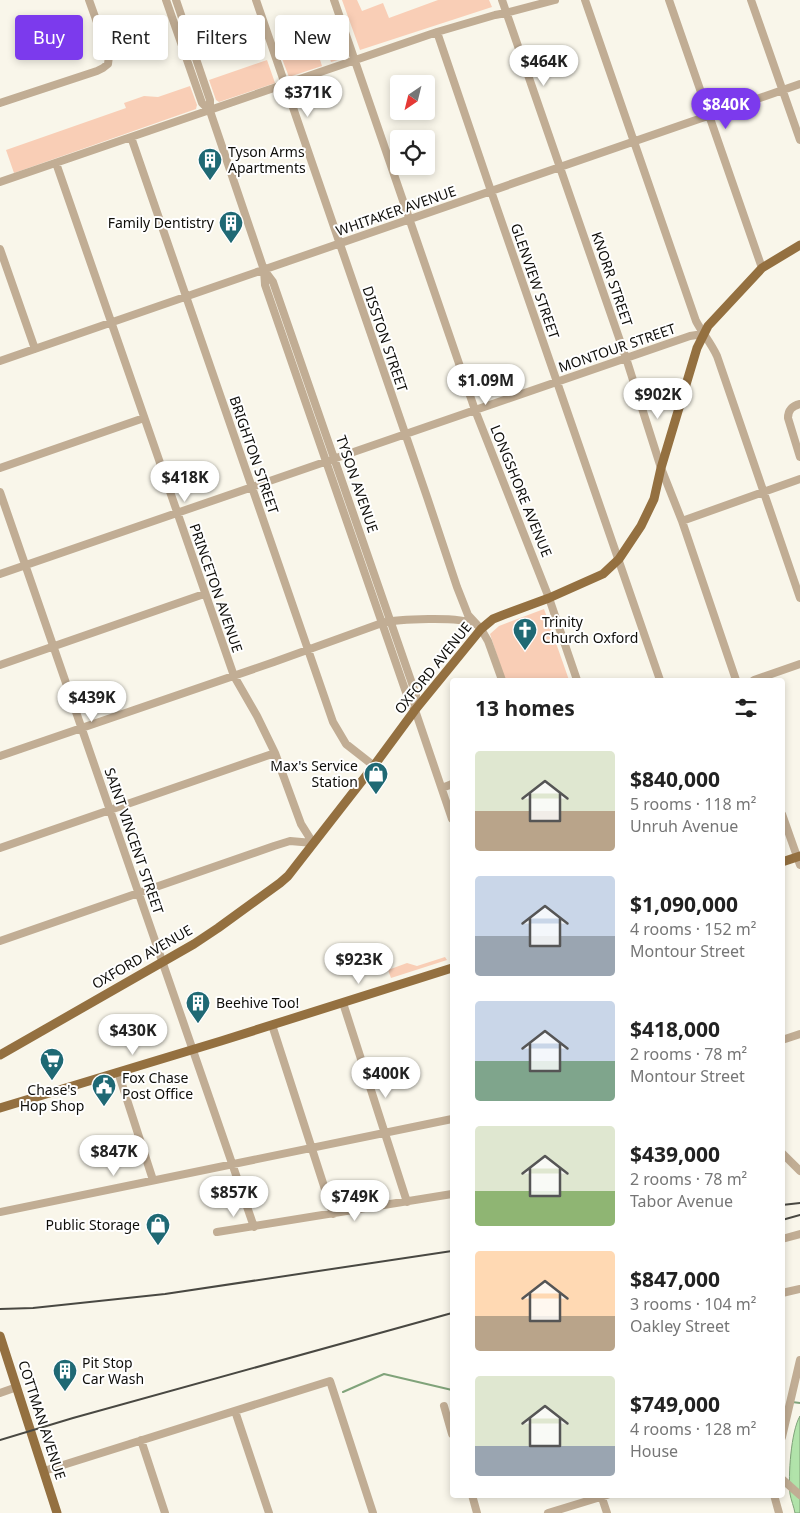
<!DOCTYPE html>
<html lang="en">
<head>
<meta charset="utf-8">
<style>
  :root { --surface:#fff; --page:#f2f2f2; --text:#222; --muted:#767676; --accent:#7c3aed }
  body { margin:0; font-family:"Noto Sans",sans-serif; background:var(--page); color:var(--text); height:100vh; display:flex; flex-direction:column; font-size:19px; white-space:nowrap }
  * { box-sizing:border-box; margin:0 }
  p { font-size:16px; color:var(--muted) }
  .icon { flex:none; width:28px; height:28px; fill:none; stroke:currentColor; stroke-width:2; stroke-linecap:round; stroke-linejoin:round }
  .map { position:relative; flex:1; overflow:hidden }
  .drawer { position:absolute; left:450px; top:678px; width:335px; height:820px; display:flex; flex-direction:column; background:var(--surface); border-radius:5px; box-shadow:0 2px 8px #0003 }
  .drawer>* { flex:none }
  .hud { position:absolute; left:15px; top:15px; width:360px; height:45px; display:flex; gap:10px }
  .needle { width:32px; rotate:215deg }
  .buttons { position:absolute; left:390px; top:75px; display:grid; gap:10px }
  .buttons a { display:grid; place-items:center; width:45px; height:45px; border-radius:5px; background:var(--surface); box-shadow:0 2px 8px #0003; font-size:25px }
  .price { position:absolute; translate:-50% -42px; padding:0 11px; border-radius:18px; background:#fff; color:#222; font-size:16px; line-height:32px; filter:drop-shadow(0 1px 2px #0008) }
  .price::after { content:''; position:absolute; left:50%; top:30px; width:15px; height:11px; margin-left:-8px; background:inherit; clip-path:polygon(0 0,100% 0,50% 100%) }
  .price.active { background:var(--accent); color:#fff }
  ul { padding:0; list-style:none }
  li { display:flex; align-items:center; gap:15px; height:125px; padding:0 25px }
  li span { display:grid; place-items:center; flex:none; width:140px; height:100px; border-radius:5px; color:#555 }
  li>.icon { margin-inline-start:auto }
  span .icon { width:60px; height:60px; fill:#fffc; stroke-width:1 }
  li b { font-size:21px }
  h2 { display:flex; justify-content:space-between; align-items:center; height:60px; padding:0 25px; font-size:21px }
  .tag { padding:0 18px; border-radius:5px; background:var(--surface); box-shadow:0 2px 8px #0003; font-size:18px; line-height:45px }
  .tag.active { background:var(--accent); color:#fff }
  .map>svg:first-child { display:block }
  .green { fill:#f9ceb6 }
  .water { fill:#b1e3aa; stroke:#80a37a }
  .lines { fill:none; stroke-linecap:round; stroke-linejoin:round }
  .stream { stroke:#80a37a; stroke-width:2 }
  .minor { stroke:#c1ad94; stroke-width:8 }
  .major { stroke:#947040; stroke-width:9 }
  .rail { stroke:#494842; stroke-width:2 }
  .labels { text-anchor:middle; stroke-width:4; stroke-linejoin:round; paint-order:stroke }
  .poi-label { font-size:14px; fill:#0f0e0a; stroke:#fff; text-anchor:start }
  .street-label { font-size:14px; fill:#0f0e0a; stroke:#fff }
</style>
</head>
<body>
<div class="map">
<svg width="800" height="1513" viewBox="0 0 800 1513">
  <rect width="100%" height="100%" fill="#f9f6ea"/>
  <path class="green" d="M342,0H357L362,11L383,3L389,18L438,0H489L492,7L360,50Z
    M338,36L345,58L331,62L325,44L316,47L322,66L289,77L281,56Z
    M267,60L275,83L219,102L216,100L209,80Z
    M190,86L197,105L196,109L14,173L6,150L126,108L124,103L144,96L158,97Z
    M544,609L569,680H505L490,634L499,626Z
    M445,957L447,960L391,978L388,970L407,963L417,966Z"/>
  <path class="water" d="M800,1416V1513H795C794,1507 791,1500 790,1494C788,1476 791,1431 800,1416Z"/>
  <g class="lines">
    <path class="stream" d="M343,1392L384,1374L452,1390
      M792,1402L800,1403"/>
    <path class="minor" d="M166,0L202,103L210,111
      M176,0L210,100V111L264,270L265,285L409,701L415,710L452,819
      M256,0L427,497L457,587L468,615L481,629L488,641L502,680
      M334,0L475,410L549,598L577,680
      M502,0L626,358L661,468L682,521L736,680
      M585,0L696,321C703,334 711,343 717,356L800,598
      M669,0L762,268
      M751,0L800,140
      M437,32L491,191L660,680
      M0,103L97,71L103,68L108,64L109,56L89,0
      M131,137L333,722L346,744L374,766
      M56,163L234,676L257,716L275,753L301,824L313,843
      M0,182L437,32L495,15L506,13L555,0
      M0,249L35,349
      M264,270L273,282L416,695L415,710
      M0,361L800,84
      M800,404C792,406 788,410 788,418L800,457
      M0,468L144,418
      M0,492L254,1227
      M682,521L800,479
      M0,574L661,346L690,336L703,334
      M0,665L204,594
      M754,680L800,664
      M0,756L274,662L382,623C397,619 461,616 473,624
      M442,788L452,784
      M782,814L800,865
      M0,848L275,753
      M0,941L274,846L290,841L313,843
      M343,1003L407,1202
      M272,1025L333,1214
      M782,1040L800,1034
      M118,1072L153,1180
      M782,1153L800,1171
      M0,1212L452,1119
      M217,1232L452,1194
      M782,1239L800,1234
      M782,1293L800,1289
      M0,1393L17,1387
      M444,1406L452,1434
      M235,1411L269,1513
      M782,1437L800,1360
      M141,1440L165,1513
      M44,1471L330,1381L373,1513
      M782,1479L800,1495
      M472,1495L477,1513
      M601,1495L607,1513
      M774,1495L779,1513
      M548,1513L607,1495"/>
    <path class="major" d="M782,862L800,856
      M0,1055L194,944L218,928L280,883L288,876L376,763L415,710L481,629L493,619L503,615L549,598L603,574L619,559L641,526L654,499L661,468L697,348L708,326L762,268L800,245
      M0,1108L221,1041L452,968
      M0,1336L57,1513"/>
    <path class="rail" d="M782,1205L800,1203
      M782,1220L800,1215
      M0,1309L33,1308L165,1294L452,1251
      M0,1440L73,1418L452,1313"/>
  </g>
  <defs>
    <symbol id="building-pin" viewBox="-11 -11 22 30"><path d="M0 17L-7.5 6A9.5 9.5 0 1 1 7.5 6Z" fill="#1f6974" stroke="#fff"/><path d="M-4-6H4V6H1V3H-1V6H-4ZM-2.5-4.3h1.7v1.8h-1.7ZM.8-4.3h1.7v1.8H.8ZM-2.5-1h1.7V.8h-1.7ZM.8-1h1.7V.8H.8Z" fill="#fff"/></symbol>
    <symbol id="church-pin" viewBox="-11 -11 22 30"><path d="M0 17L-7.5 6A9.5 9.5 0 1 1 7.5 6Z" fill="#1f6974" stroke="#fff"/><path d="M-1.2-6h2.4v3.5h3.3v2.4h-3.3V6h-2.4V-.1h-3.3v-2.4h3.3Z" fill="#fff"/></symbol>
    <symbol id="shop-pin" viewBox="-11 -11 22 30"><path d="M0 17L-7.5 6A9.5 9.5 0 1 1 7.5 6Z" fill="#1f6974" stroke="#fff"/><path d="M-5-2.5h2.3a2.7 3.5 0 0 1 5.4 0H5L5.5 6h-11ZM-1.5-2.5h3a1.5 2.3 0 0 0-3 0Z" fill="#fff"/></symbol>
    <symbol id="supermarket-pin" viewBox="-11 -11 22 30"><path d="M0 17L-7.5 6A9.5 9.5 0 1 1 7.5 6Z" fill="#1f6974" stroke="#fff"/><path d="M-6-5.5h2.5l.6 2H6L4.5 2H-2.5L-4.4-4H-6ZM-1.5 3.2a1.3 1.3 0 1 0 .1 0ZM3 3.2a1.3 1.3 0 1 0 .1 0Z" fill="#fff"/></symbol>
    <symbol id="civic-pin" viewBox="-11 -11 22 30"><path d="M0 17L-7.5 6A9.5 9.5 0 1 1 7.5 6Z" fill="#1f6974" stroke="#fff"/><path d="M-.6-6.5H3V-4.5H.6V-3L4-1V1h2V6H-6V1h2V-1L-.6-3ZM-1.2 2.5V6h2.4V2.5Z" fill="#fff"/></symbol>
  </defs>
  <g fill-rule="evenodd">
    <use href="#building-pin" x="196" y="146" width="28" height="38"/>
    <use href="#building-pin" x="217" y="209" width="28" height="38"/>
    <use href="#church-pin" x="511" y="616" width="28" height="38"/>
    <use href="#shop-pin" x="362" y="760" width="28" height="38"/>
    <use href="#building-pin" x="184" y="989" width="28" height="38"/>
    <use href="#supermarket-pin" x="38" y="1046" width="28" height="38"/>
    <use href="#civic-pin" x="90" y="1072" width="28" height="38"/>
    <use href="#shop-pin" x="144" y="1211" width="28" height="38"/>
    <use href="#building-pin" x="51" y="1357" width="28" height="38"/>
  </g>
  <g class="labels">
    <g class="poi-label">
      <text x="228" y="157">Tyson Arms<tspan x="228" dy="16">Apartments</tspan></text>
      <text x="214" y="228" text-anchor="end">Family Dentistry</text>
      <text x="542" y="627">Trinity<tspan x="542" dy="16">Church Oxford</tspan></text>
      <text x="358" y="771" text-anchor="end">Max's Service<tspan x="358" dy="16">Station</tspan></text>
      <text x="216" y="1008">Beehive Too!</text>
      <text x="122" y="1083">Fox Chase<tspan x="122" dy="16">Post Office</tspan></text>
      <text x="52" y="1095" text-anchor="middle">Chase's<tspan x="52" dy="16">Hop Shop</tspan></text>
      <text x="140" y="1230" text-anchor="end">Public Storage</text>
      <text x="82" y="1368">Pit Stop<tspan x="82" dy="16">Car Wash</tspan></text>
    </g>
    <g class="street-label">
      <text transform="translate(396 211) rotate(-19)" y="5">WHITAKER AVENUE</text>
      <text transform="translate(612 279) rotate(71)" y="5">KNORR STREET</text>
      <text transform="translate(535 281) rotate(71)" y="5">GLENVIEW STREET</text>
      <text transform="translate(385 339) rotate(71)" y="5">DISSTON STREET</text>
      <text transform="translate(617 348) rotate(-19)" y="5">MONTOUR STREET</text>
      <text transform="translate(254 455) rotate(71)" y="5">BRIGHTON STREET</text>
      <text transform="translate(357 484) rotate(71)" y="5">TYSON AVENUE</text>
      <text transform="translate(521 491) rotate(68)" y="5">LONGSHORE AVENUE</text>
      <text transform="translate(216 588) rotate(71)" y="5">PRINCETON AVENUE</text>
      <text transform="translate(433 668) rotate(-51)" y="5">OXFORD AVENUE</text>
      <text transform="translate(134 841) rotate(71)" y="5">SAINT VINCENT STREET</text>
      <text transform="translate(142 957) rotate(-30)" y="5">OXFORD AVENUE</text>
      <text transform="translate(42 1420) rotate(72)" y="5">COTTMAN AVENUE</text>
    </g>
  </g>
</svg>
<div class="buttons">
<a><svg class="needle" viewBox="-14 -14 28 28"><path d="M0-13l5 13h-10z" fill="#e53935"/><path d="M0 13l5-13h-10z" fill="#767676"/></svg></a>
<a><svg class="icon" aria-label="locate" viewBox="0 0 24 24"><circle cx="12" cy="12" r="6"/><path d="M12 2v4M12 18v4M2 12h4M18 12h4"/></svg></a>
</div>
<b class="price" style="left:544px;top:87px">$464K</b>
<b class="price" style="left:308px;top:118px">$371K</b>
<b class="price active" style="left:726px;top:130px">$840K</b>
<b class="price" style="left:486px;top:406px">$1.09M</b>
<b class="price" style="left:658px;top:420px">$902K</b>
<b class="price" style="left:185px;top:503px">$418K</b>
<b class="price" style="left:92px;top:723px">$439K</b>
<b class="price" style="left:359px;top:985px">$923K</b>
<b class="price" style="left:133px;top:1056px">$430K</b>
<b class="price" style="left:386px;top:1099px">$400K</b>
<b class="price" style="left:114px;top:1177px">$847K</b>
<b class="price" style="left:234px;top:1218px">$857K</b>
<b class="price" style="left:355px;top:1222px">$749K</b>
<div class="hud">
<a class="tag active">Buy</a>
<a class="tag">Rent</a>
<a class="tag">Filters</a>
<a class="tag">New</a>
</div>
<section class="drawer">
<h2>13 homes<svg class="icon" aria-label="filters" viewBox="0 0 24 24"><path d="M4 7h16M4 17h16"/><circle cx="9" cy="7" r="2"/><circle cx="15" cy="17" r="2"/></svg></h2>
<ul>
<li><span style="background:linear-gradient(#dfe7d0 60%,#b9a48a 0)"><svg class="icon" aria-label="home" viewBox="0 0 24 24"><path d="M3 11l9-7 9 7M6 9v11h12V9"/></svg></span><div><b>$840,000</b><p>5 rooms · 118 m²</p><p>Unruh Avenue</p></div></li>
<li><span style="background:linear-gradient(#c9d6e8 60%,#9aa5b1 0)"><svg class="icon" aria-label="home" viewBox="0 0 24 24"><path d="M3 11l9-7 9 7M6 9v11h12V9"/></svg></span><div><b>$1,090,000</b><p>4 rooms · 152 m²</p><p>Montour Street</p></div></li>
<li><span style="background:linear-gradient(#c9d6e8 60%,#7fa58c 0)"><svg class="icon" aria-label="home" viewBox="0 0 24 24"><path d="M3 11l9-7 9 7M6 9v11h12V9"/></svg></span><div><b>$418,000</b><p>2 rooms · 78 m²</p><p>Montour Street</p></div></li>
<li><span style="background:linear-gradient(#dfe7d0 65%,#8fb573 0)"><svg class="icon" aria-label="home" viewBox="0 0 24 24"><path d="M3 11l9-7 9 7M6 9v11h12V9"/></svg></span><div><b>$439,000</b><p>2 rooms · 78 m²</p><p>Tabor Avenue</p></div></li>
<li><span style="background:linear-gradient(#ffd9b3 65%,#b9a48a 0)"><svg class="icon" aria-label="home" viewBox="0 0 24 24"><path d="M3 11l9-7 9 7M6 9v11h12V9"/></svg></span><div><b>$847,000</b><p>3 rooms · 104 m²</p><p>Oakley Street</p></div></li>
<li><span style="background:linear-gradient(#dfe7d0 70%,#9aa5b1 0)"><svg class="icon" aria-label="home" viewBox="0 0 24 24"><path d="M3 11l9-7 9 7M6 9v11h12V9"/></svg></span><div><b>$749,000</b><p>4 rooms · 128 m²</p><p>House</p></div></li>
</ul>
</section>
</div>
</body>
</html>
